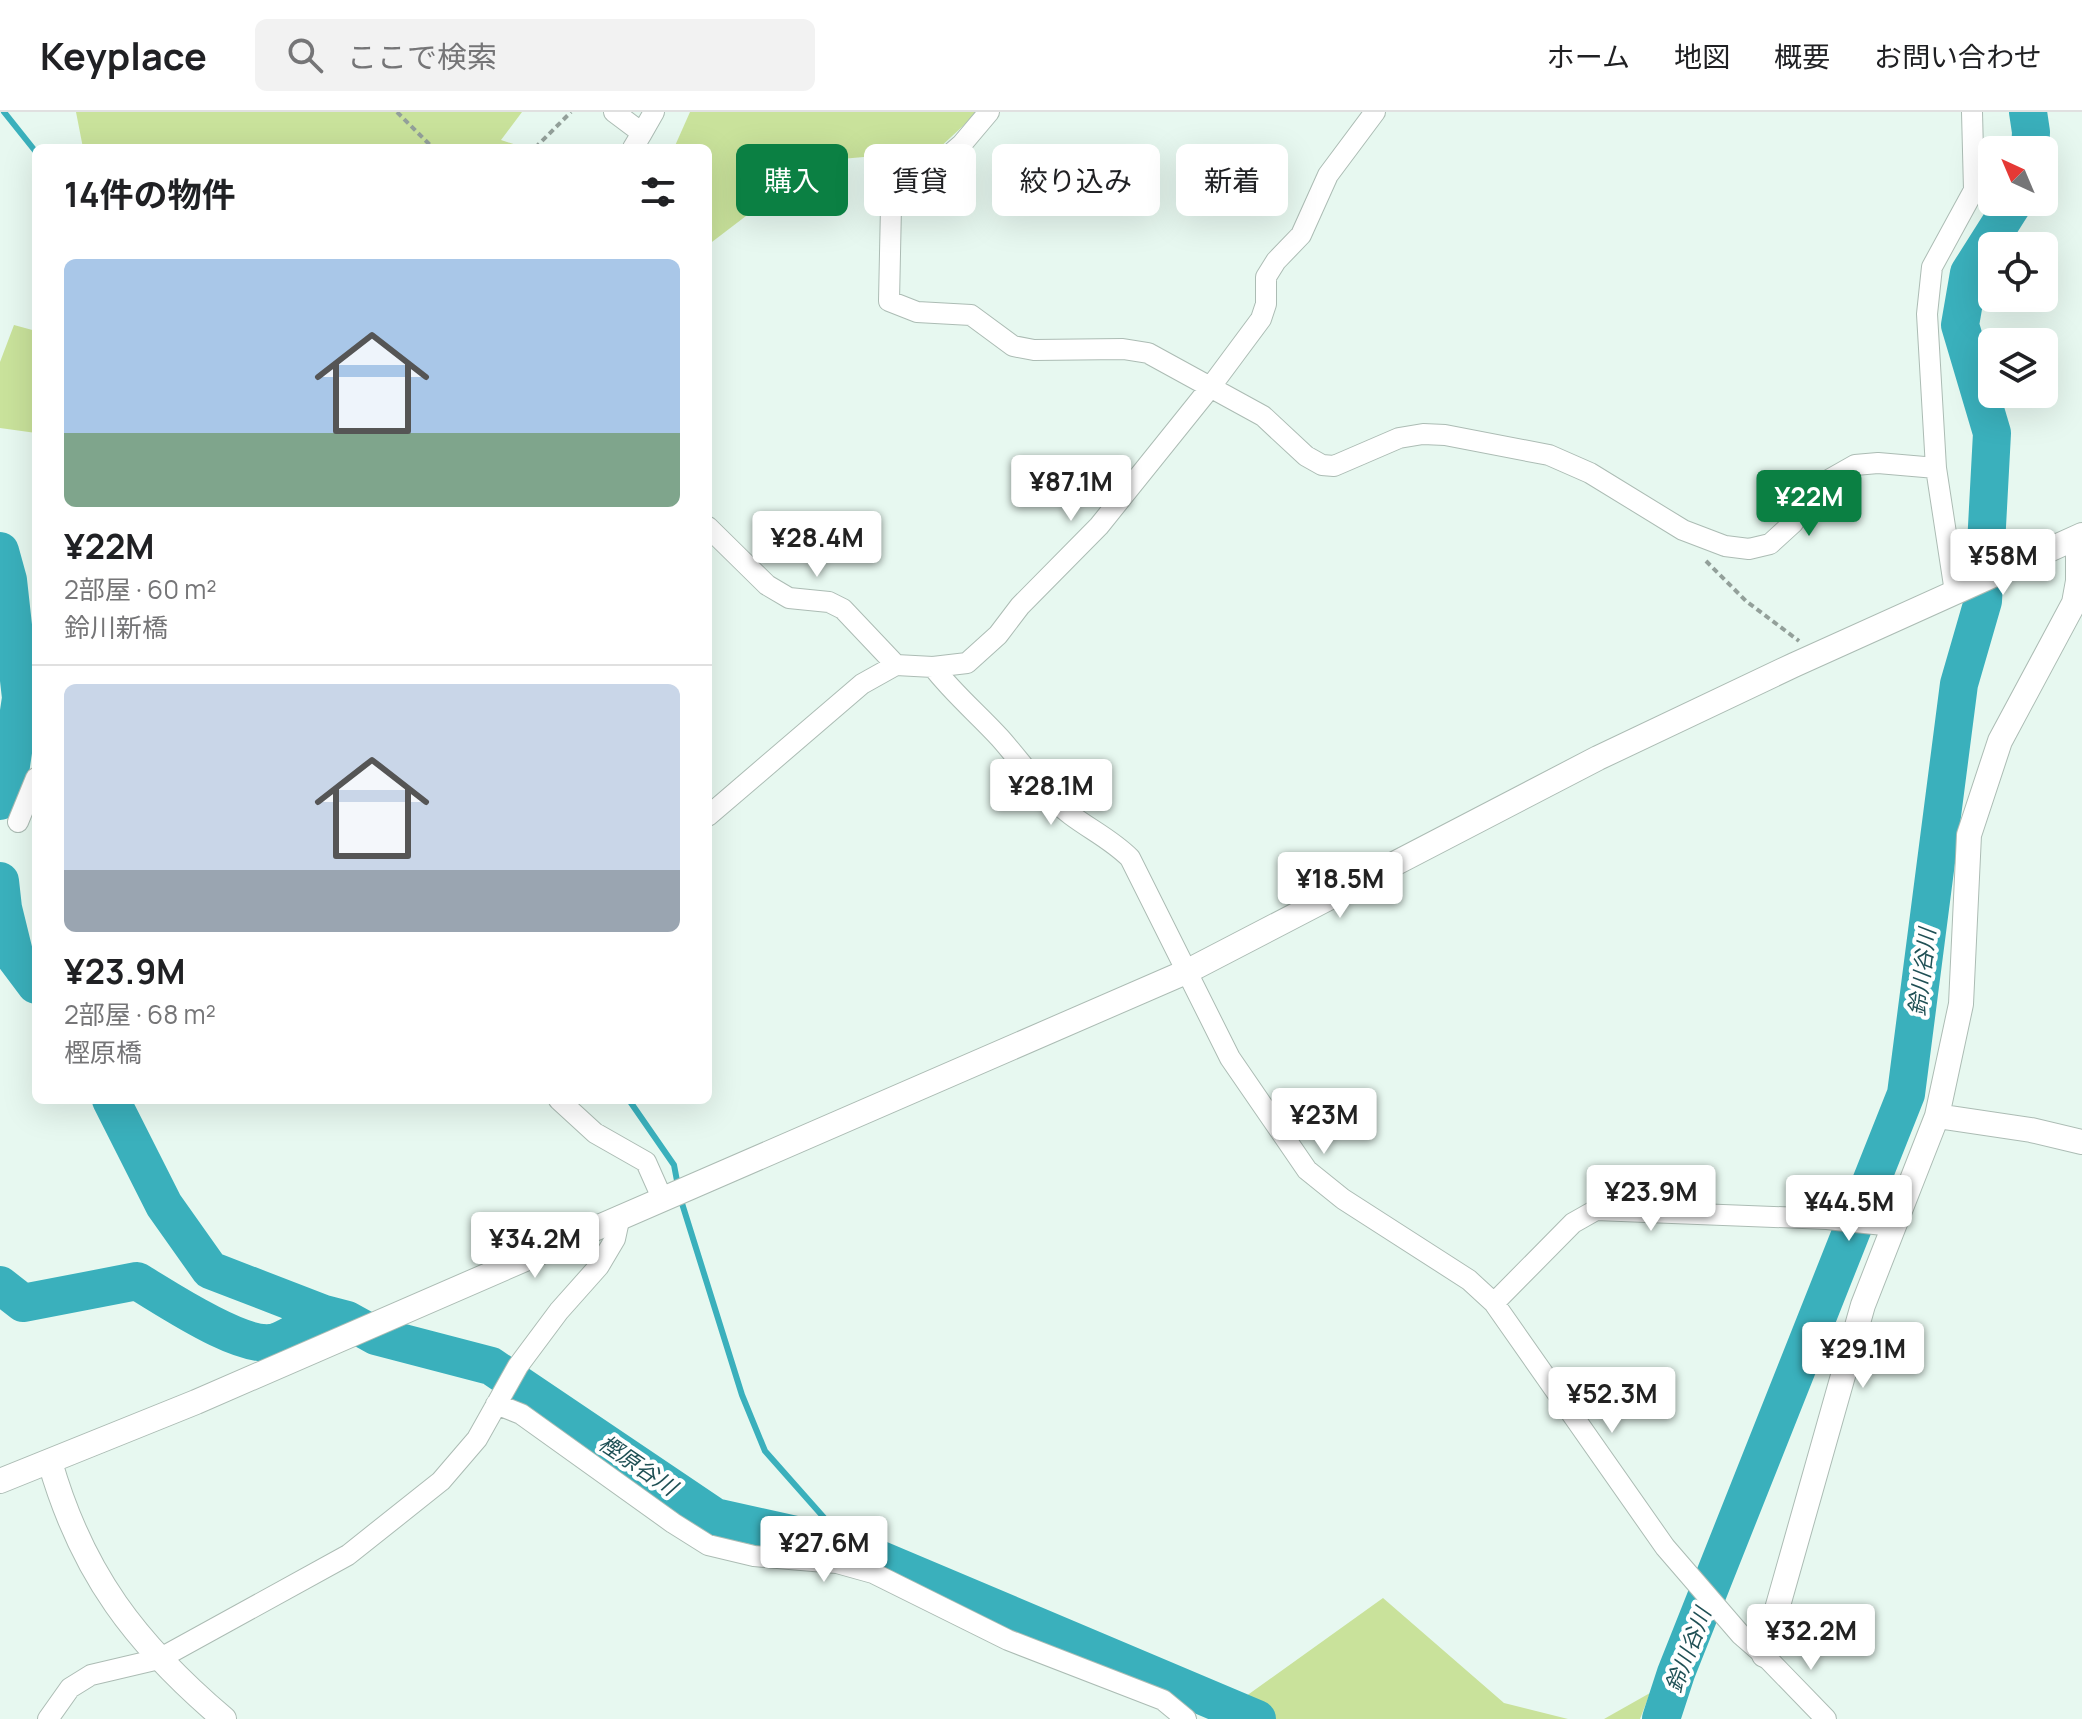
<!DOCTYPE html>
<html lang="ja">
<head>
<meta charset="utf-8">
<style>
  :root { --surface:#fff; --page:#f2f2f2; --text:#202124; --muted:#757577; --line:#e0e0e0; --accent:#0b8043 }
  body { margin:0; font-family:Manrope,"Noto Sans JP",sans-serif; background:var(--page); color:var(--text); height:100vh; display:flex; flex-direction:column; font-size:30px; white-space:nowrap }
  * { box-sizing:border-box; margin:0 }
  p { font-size:26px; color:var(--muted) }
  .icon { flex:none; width:44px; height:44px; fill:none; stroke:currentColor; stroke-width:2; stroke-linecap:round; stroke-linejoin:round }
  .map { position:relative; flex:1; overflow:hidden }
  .sheet { position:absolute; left:32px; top:32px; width:680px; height:960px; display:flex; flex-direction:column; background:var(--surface); border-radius:12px; box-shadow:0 8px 32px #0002 }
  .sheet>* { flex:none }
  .hud { position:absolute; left:736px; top:32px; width:760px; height:72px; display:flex; gap:16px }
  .needle { width:52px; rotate:316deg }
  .controls { position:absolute; left:1978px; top:24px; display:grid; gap:16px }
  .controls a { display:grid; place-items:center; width:80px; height:80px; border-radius:12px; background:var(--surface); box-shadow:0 8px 32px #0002; font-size:40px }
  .price { position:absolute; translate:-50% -68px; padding:0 18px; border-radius:8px; background:#fff; color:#222; font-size:26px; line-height:52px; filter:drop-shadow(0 2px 4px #0008) }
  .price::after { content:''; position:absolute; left:50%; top:48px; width:24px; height:18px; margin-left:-12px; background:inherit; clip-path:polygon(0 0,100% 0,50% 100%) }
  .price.selected { background:var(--accent); color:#fff }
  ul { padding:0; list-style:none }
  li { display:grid; align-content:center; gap:16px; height:424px; padding:0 32px }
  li+li { border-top:2px solid var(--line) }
  li span { display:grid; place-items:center; height:248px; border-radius:12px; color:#555 }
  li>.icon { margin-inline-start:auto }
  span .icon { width:144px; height:144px; fill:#fffc; stroke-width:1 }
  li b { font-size:34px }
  h2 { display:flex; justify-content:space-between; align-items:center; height:96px; padding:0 32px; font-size:34px }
  .chip { padding:0 28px; border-radius:12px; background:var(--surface); box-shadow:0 8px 32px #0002; font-size:28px; line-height:72px }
  .chip.selected { background:var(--accent); color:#fff }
  header { display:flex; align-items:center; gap:48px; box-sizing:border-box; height:112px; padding:0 40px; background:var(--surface); border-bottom:2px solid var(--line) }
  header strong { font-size:38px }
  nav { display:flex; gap:44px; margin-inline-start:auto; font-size:28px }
  .search { width:560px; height:72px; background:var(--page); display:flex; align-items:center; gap:20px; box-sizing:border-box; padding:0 28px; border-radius:12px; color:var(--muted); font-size:30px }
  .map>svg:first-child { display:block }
  .green { fill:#c9e29b }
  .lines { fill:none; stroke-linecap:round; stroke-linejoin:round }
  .stream { stroke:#3ab0bc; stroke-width:6 }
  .river { stroke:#3ab0bc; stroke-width:38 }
  .minor-casing { stroke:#acbcb4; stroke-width:22 }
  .tertiary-casing { stroke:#acbcb4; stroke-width:26 }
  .path { stroke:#93a09a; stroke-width:4; stroke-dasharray:6 4; stroke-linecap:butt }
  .minor { stroke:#fff; stroke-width:20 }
  .tertiary { stroke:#fff; stroke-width:24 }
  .labels { text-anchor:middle; stroke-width:8; stroke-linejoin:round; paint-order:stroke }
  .water-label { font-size:22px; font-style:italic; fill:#1f5055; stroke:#fff }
</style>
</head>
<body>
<header>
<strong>Keyplace</strong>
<div class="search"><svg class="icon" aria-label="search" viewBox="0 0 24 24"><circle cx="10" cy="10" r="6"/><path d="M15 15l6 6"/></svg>ここで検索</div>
<nav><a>ホーム</a><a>地図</a><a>概要</a><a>お問い合わせ</a></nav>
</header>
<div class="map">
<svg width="2082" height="1607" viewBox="0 0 2082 1607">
  <rect width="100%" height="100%" fill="#e7f8f0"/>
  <path class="green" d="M76,0H522L501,28L526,36H83Z
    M690,0H978L895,77L864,45L818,49L708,133V36H674Z
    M14,213L36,219V321L0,316V250Z
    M1383,1486L1504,1591L1568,1607H1214Z
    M1650,1581L1640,1607H1604Z"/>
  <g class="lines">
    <path class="stream" d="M4,0L36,40
      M629,988L674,1053L678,1074
      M680,1085L742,1283L765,1339L850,1435"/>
    <path class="river" d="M2028,0L2031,20L2030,38
      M0,439L8,468L21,586L9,667L0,689
      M0,769L3,796L15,845L36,873
      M111,988L164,1093L210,1158L324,1202L347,1208L376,1224L491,1254L715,1405L850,1435L1257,1607
      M0,1173L23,1191L137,1169C166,1186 243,1239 276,1230C292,1225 309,1211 324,1202
      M1661,1607L1676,1561L1906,982L1959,572L1983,489L1992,321L1960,213L1969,161L2014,90"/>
    <defs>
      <path id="minor" d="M614,0L642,21L633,36
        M989,0L962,32L891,94L889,189L917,200L971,203L1013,234L1034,238L1123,237L1148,241L1263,304L1306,344L1322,353L1334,354L1399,326L1423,322L1445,323L1549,343L1590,361L1683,418L1725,434L1749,437L1770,432L1793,411L1809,385L1825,370L1855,353L1878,351L1936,356
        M642,21L654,0
        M708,415L767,473L789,486L829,490L843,497L896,553
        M1955,480L1936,356L1927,202L1932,155L1974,78L1972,0
        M933,555C953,581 978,602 1000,626C1023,652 1043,682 1071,703C1091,718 1112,728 1130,746L1230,946L1307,1058L1343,1087L1469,1168L1494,1191L1665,1435L1741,1523L1764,1543L1826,1607
        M708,704L862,572L896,553L933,555L967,551L998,523L1020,494L1099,414L1209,277L1261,207L1266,192V165L1276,149L1301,123L1328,63L1375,0
        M18,710L36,666
        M559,988L595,1021L646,1050L662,1086
        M1494,1191L1573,1111L1596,1098L1827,1107L1893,1114
        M496,1292L521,1302L673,1411L708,1433L754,1444L837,1451L873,1461L1008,1528L1163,1588L1186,1607
        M48,1607L70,1576L91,1563L159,1547L348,1443L441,1369L477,1327L518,1254L559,1199L599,1154L615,1127L620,1104"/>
      <path id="tertiary" d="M1937,1004L2031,1018L2082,1030
        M50,1350C82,1462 136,1532 224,1607
        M0,1369L196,1290L1188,859L1598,646L1794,553L2082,423
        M1764,1543L1863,1193L1937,1004L1961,892L1969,723L2000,629L2074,491L2078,469V425"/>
    </defs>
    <use href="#minor" class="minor-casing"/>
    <use href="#tertiary" class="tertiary-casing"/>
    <path class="path" d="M397,0L433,36
      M535,36L571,0
      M1706,449L1746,489L1799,529"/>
    <use href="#minor" class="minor"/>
    <use href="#tertiary" class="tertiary"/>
  </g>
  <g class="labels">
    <g class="water-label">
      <text transform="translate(1922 860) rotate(-83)" y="8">鈴川谷川</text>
      <text transform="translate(638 1353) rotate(34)" y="8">樫原谷川</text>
      <text transform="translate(1688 1538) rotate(-69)" y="8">鈴川谷川</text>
    </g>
  </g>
</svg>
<div class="controls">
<a><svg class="needle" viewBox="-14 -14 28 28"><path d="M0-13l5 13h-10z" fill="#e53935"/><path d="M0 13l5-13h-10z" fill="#757577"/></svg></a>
<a><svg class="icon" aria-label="locate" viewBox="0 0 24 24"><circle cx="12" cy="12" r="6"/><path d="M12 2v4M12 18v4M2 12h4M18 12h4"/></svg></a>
<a><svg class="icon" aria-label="layers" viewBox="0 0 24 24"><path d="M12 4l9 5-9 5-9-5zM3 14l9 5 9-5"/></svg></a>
</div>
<b class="price" style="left:1071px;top:411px">¥87.1M</b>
<b class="price selected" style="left:1809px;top:426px">¥22M</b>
<b class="price" style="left:817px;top:467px">¥28.4M</b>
<b class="price" style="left:2003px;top:485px">¥58M</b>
<b class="price" style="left:1051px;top:715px">¥28.1M</b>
<b class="price" style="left:1340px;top:808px">¥18.5M</b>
<b class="price" style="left:1324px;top:1044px">¥23M</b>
<b class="price" style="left:1651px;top:1121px">¥23.9M</b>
<b class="price" style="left:1849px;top:1131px">¥44.5M</b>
<b class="price" style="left:535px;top:1168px">¥34.2M</b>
<b class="price" style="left:1863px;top:1278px">¥29.1M</b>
<b class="price" style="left:1612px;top:1323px">¥52.3M</b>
<b class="price" style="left:824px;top:1472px">¥27.6M</b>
<b class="price" style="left:1811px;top:1560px">¥32.2M</b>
<div class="hud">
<a class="chip selected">購入</a>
<a class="chip">賃貸</a>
<a class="chip">絞り込み</a>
<a class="chip">新着</a>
</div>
<section class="sheet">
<h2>14件の物件<svg class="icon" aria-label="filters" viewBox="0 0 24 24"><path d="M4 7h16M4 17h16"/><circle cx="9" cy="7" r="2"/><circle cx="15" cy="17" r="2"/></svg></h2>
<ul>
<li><span style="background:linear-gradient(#a9c7e8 70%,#7fa58c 0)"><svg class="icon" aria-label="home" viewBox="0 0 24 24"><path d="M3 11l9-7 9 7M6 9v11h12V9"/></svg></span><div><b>¥22M</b><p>2部屋 · 60 m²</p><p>鈴川新橋</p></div></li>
<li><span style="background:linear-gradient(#c9d6e8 75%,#9aa5b1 0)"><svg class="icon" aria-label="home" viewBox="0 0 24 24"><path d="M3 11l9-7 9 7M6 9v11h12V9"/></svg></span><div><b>¥23.9M</b><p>2部屋 · 68 m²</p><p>樫原橋</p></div></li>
</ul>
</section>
</div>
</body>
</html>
